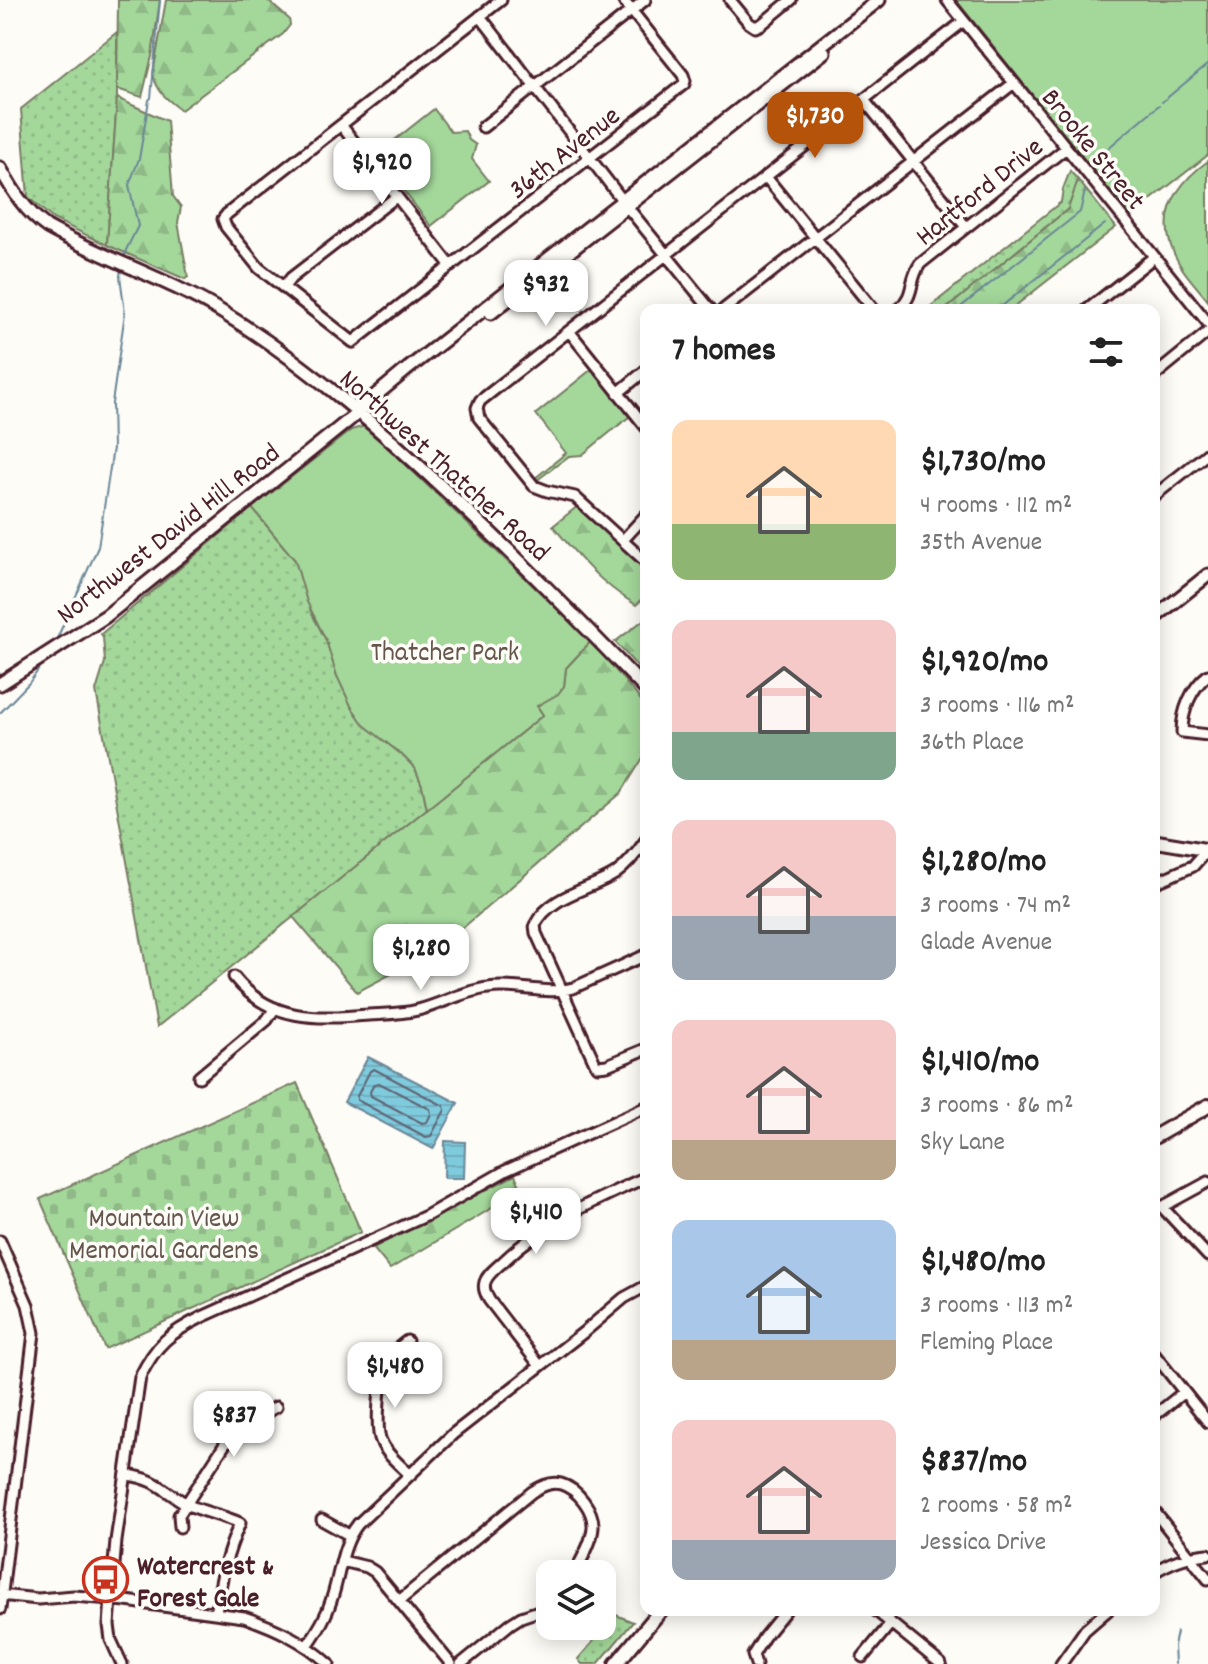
<!DOCTYPE html>
<html lang="en">
<head>
<meta charset="utf-8">
<style>
  :root { --surface:#fff; --page:#f6f6f6; --text:#222; --muted:#767676; --accent:#b45309 }
  body { margin:0; font-family:Dekko,sans-serif; background:var(--page); color:var(--text); height:100vh; display:flex; flex-direction:column; font-size:30px; white-space:nowrap }
  * { box-sizing:border-box; margin:0 }
  p { font-size:26px; color:var(--muted) }
  .icon { flex:none; width:44px; height:44px; fill:none; stroke:currentColor; stroke-width:2; stroke-linecap:round; stroke-linejoin:round }
  .map { position:relative; flex:1; overflow:hidden }
  .panel { position:absolute; left:640px; top:304px; width:520px; height:1312px; display:flex; flex-direction:column; background:var(--surface); border-radius:16px; box-shadow:0 4px 20px #0003 }
  .panel>* { flex:none }
  .fabs { position:absolute; left:536px; top:1560px; display:grid; gap:16px }
  .fabs a { display:grid; place-items:center; width:80px; height:80px; border-radius:16px; background:var(--surface); box-shadow:0 4px 20px #0003; font-size:40px }
  .price { position:absolute; translate:-50% -68px; padding:0 18px; border-radius:16px; background:#fff; color:#222; font-size:26px; line-height:52px; filter:drop-shadow(0 2px 4px #0008) }
  .price::after { content:''; position:absolute; left:50%; top:48px; width:24px; height:18px; margin-left:-12px; background:inherit; clip-path:polygon(0 0,100% 0,50% 100%) }
  .price.selected { background:var(--accent); color:#fff }
  ul { padding:0; list-style:none }
  li { display:flex; align-items:center; gap:24px; height:200px; padding:0 32px }
  li span { display:grid; place-items:center; flex:none; width:224px; height:160px; border-radius:16px; color:#555 }
  li>.icon { margin-inline-start:auto }
  span .icon { width:96px; height:96px; fill:#fffc; stroke-width:1 }
  li b { font-size:34px }
  h2 { display:flex; justify-content:space-between; align-items:center; height:96px; padding:0 32px; font-size:34px }
  .map>svg:first-child { display:block }
  .grass { fill:url(#grass-dots); stroke:#777c63; stroke-width:2 }
  .forest { fill:url(#forest-firs); stroke:#777c63; stroke-width:2 }
  .cemetery { fill:url(#cemetery-stones); stroke:#777c63; stroke-width:2 }
  .park { fill:#a4d89b; stroke:#777c63; stroke-width:2 }
  .water { fill:url(#water-rules); stroke:#6a8696; stroke-width:2 }
  .lines { fill:none; stroke-linecap:round; stroke-linejoin:round }
  .shore { stroke:#5f6473; stroke-width:2 }
  .stream { stroke:#6a8696; stroke-width:2 }
  .minor-casing { stroke:#4a1f2b; stroke-width:15 }
  .tertiary-casing { stroke:#4a1f2b; stroke-width:17 }
  .secondary-casing { stroke:#4a1f2b; stroke-width:18 }
  .minor { stroke:#fdfcf7; stroke-width:9 }
  .tertiary { stroke:#fdfcf7; stroke-width:11 }
  .secondary { stroke:#fdfcf7; stroke-width:12 }
  .labels { text-anchor:middle; stroke-width:7; stroke-linejoin:round; paint-order:stroke }
  .street-label { font-size:28px; fill:#4a1f2b; stroke:#fdfcf7 }
  .park-label { font-size:28px; fill:#65564d; stroke:#fdfcf7 }
  .poi-label { font-size:28px; font-weight:bold; fill:#4a1f2b; stroke:#fdfcf7; text-anchor:start }
</style>
</head>
<body>
<div class="map">
<svg width="1208" height="1664" viewBox="0 0 1208 1664">
  <defs>
    <pattern id="grass-dots" width="8" height="8" patternUnits="userSpaceOnUse" patternTransform="scale(2)"><rect width="8" height="8" fill="#a4d89b"/><path d="M2 2h.1M6 6h.1" fill="none" stroke="#8fb986" stroke-width="1.8" stroke-linecap="round"/></pattern>
    <pattern id="forest-firs" width="22" height="20" patternUnits="userSpaceOnUse" patternTransform="scale(2)"><rect width="22" height="20" fill="#a4d89b"/><path d="M5 1l3.5 6h-7zM16 11l3.5 6h-7z" fill="#8fb986"/></pattern>
    <pattern id="cemetery-stones" width="16" height="16" patternUnits="userSpaceOnUse" patternTransform="scale(2)"><rect width="16" height="16" fill="#a4d89b"/><path d="M2 7V4a2 2 0 0 1 4 0v3zM10 15v-3a2 2 0 0 1 4 0v3z" fill="#8fb986"/></pattern>
    <pattern id="water-rules" width="6" height="5" patternUnits="userSpaceOnUse" patternTransform="scale(2)"><rect width="6" height="5" fill="#7fcbde"/><path d="M0 2.5h6" fill="none" stroke="#6faebf"/></pattern>
  </defs>
  <rect width="100%" height="100%" fill="#fdfcf7"/>
  <filter id="ink" filterUnits="userSpaceOnUse"><feTurbulence type="fractalNoise" baseFrequency=".0125" numOctaves="2"/><feDisplacementMap in="SourceGraphic" scale="16" xChannelSelector="R" yChannelSelector="G"/><feConvolveMatrix kernelMatrix="1 2 1 2 8 2 1 2 1" color-interpolation-filters="sRGB"/></filter>
  <g filter="url(#ink)">
    <path class="grass" d="M117,32V98L107,245L53,219L28,197L21,109Z
      M1070,171L1078,180L1068,209L945,310H926L1061,202L1063,189Z
      M252,508L295,560L312,614L326,640L337,676L381,738L401,754L415,768L422,785L427,809L157,1027L96,691L105,662L103,637L101,634Z
      M616,1615L633,1622L598,1664H582L578,1659Z"/>
    <path class="forest" d="M118,0H160L152,56L142,97L117,89Z
      M166,0H267L289,19L290,25L283,34L181,110C167,99 157,92 153,74Z
      M117,98L167,121L173,196L181,207L178,222L188,277L185,279L107,245Z
      M1078,180L1116,227L1010,310H945L1068,209Z
      M579,505L646,570V596L636,605C598,581 581,560 553,526Z
      M646,618V676L615,642Z
      M591,641L646,706V753L621,793L437,950L357,992L293,917L543,715L537,706L564,686L566,668Z
      M515,1175L522,1190L390,1269L373,1248Z"/>
    <path class="cemetery" d="M297,1083L361,1232L105,1349L40,1199Z"/>
    <path class="park" d="M956,0H1208V155L1130,216Z
      M434,109L451,132L465,131L469,140L476,145L472,159L489,181L431,226L376,155Z
      M1208,161V301C1199,289 1188,278 1180,265C1154,222 1171,188 1208,161Z
      M592,369L630,416L582,455L569,456L536,481L534,479L566,453L536,414Z
      M365,426L591,641L566,668L564,686L558,694L537,706L543,715L427,809L422,785L415,768L401,754L364,725L351,706L337,676L326,640L307,602L295,560L252,508L351,430Z"/>
    <path class="water" d="M368,1057L458,1103L433,1149L344,1102Z
      M445,1141L465,1142L464,1178H444Z"/>
    <g class="lines">
      <path class="shore" d="M374,1069L444,1106L445,1110L431,1136L426,1137L357,1100V1096L370,1071Z
        M379,1083L430,1109L431,1114L427,1122L422,1123L371,1096L370,1092L374,1084Z"/>
      <path class="stream" d="M1162,102L1208,64
        M1093,163L1094,160L1159,105
        M124,259L126,250L138,226L129,185L139,159L149,100L151,98L160,0
        M957,310L1080,212L1085,191
        M997,310L1105,224
        M55,643L98,547L113,448L112,403L125,313L120,276L121,269
        M0,713L29,683L44,662
        M1175,1664L1174,1646L1177,1632"/>
      <defs>
        <path id="minor" d="M501,0L227,214L223,219L226,227L259,268L353,342L684,84L685,81L683,75L623,0
          M730,0L749,23L755,27L762,24L791,0
          M947,0L1208,323
          M480,16L633,214L711,310
          M864,100L966,227
          M341,125L451,266
          M483,127L645,0
          M766,177L874,310
          M284,287L291,278L396,197
          M723,310L1014,83
          M898,310C916,294 908,282 920,264L1066,148
          M1087,310L1154,257
          M569,331L646,427
          M1154,376L1208,332
          M618,393L646,370
          M1154,496L1208,453
          M623,540L646,515
          M646,562L575,497L547,491L534,486L479,418L477,408L480,401L964,21
          M1208,675C1191,688 1182,711 1182,732L1208,735
          M646,840C637,853 628,865 615,874C590,890 550,895 535,925L536,933L595,1063L598,1066L607,1065L646,1049
          M1154,883L1193,866L1207,850
          M234,977C270,1022 317,1019 369,1015C385,1014 402,1014 418,1010C442,1004 463,991 488,988C517,983 544,996 573,988L646,955
          M199,1077L267,1020L275,1008
          M1208,1182L1162,1207L1208,1256
          M0,1241L28,1305L34,1333L0,1609
          M407,1341C398,1348 390,1354 385,1364C380,1377 375,1429 381,1441C386,1454 400,1465 410,1475
          M1154,1354L1208,1422
          M540,1366L489,1300C486,1294 483,1289 485,1282C488,1273 499,1266 506,1259C546,1221 596,1200 646,1177
          M1154,1416L1184,1392
          M127,1475C160,1479 164,1493 191,1506C207,1513 224,1516 240,1523C226,1555 221,1578 216,1612
          M1154,1511L1208,1579
          M322,1520L349,1535
          M180,1527L179,1515L229,1438L240,1426L276,1407
          M342,1561L367,1567L375,1572L451,1664
          M1154,1572C1172,1561 1187,1556 1208,1554
          M0,1595L38,1599L74,1596L111,1599L244,1617C276,1628 304,1641 329,1664
          M399,1601L532,1492C541,1486 551,1481 561,1484C578,1489 594,1511 593,1527C592,1543 581,1560 574,1574
          M875,1610L941,1664
          M307,1646C317,1632 326,1618 331,1601C340,1576 341,1545 358,1524L453,1434L584,1332L624,1298L646,1286
          M863,1657L891,1623
          M122,1664L111,1640L109,1625L111,1599L116,1541L140,1377C156,1344 170,1333 202,1317L428,1215L505,1171L646,1107
          M461,1664L510,1624L521,1617L550,1607
          M756,1664L753,1655L764,1637L786,1610
          M1061,1664L1085,1630L1108,1610"/>
        <path id="tertiary" d="M0,168C13,191 25,211 47,227C104,259 166,278 222,312C310,366 387,435 462,506C525,565 586,627 646,690
          M491,313L824,52
          M1154,618L1208,575
          M0,684L106,616L359,412L364,405L405,371L879,0
          M1154,841L1208,850"/>
        <path id="secondary" d="M1154,1137L1208,1106
          M616,1664L661,1610"/>
      </defs>
      <use href="#minor" class="minor-casing"/>
      <use href="#tertiary" class="tertiary-casing"/>
      <use href="#secondary" class="secondary-casing"/>
      <use href="#minor" class="minor"/>
      <use href="#tertiary" class="tertiary"/>
      <use href="#secondary" class="secondary"/>
    </g>
  </g>
  <defs>
    <symbol id="bus-ring" viewBox="-11 -11 22 22"><circle r="9.5" fill="#fdfcf7" stroke="#c8321e" stroke-width="1.5"/><path d="M-5-6H5V4H4V6H2V4H-2V6H-4V4H-5ZM-3.5-4V0h7V-4ZM-3.5 1.2v1.5H-2V1.2ZM2 1.2v1.5H3.5V1.2Z" fill="#c8321e"/></symbol>
  </defs>
  <g fill-rule="evenodd">
    <use href="#bus-ring" x="80" y="1554" width="51" height="51"/>
  </g>
  <g class="labels">
    <g class="street-label">
      <text transform="translate(1095 148) rotate(51)" y="10">Brooke Street</text>
      <text transform="translate(563 151) rotate(-38)" y="10">36th Avenue</text>
      <text transform="translate(978 190) rotate(-39)" y="10">Hartford Drive</text>
      <text transform="translate(446 464) rotate(42)" y="10">Northwest Thatcher Road</text>
      <text transform="translate(167 532) rotate(-38)" y="10">Northwest David Hill Road</text>
    </g>
    <g class="park-label">
      <text x="445" y="660">Thatcher Park</text>
      <text x="164" y="1226">Mountain View<tspan x="164" dy="32">Memorial Gardens</tspan></text>
    </g>
    <g class="poi-label">
      <text x="137" y="1574">Watercrest &amp;<tspan x="137" dy="32">Forest Gale</tspan></text>
    </g>
  </g>
</svg>
<div class="fabs">
<a><svg class="icon" aria-label="layers" viewBox="0 0 24 24"><path d="M12 4l9 5-9 5-9-5zM3 14l9 5 9-5"/></svg></a>
</div>
<b class="price selected" style="left:815px;top:160px">$1,730</b>
<b class="price" style="left:382px;top:206px">$1,920</b>
<b class="price" style="left:546px;top:328px">$932</b>
<b class="price" style="left:421px;top:992px">$1,280</b>
<b class="price" style="left:536px;top:1256px">$1,410</b>
<b class="price" style="left:395px;top:1410px">$1,480</b>
<b class="price" style="left:234px;top:1459px">$837</b>
<section class="panel">
<h2>7 homes<svg class="icon" aria-label="filters" viewBox="0 0 24 24"><path d="M4 7h16M4 17h16"/><circle cx="9" cy="7" r="2"/><circle cx="15" cy="17" r="2"/></svg></h2>
<ul>
<li><span style="background:linear-gradient(#ffd9b3 65%,#8fb573 0)"><svg class="icon" aria-label="home" viewBox="0 0 24 24"><path d="M3 11l9-7 9 7M6 9v11h12V9"/></svg></span><div><b>$1,730/mo</b><p>4 rooms · 112 m²</p><p>35th Avenue</p></div></li>
<li><span style="background:linear-gradient(#f6c9c9 70%,#7fa58c 0)"><svg class="icon" aria-label="home" viewBox="0 0 24 24"><path d="M3 11l9-7 9 7M6 9v11h12V9"/></svg></span><div><b>$1,920/mo</b><p>3 rooms · 116 m²</p><p>36th Place</p></div></li>
<li><span style="background:linear-gradient(#f6c9c9 60%,#9aa5b1 0)"><svg class="icon" aria-label="home" viewBox="0 0 24 24"><path d="M3 11l9-7 9 7M6 9v11h12V9"/></svg></span><div><b>$1,280/mo</b><p>3 rooms · 74 m²</p><p>Glade Avenue</p></div></li>
<li><span style="background:linear-gradient(#f6c9c9 75%,#b9a48a 0)"><svg class="icon" aria-label="home" viewBox="0 0 24 24"><path d="M3 11l9-7 9 7M6 9v11h12V9"/></svg></span><div><b>$1,410/mo</b><p>3 rooms · 86 m²</p><p>Sky Lane</p></div></li>
<li><span style="background:linear-gradient(#a9c7e8 75%,#b9a48a 0)"><svg class="icon" aria-label="home" viewBox="0 0 24 24"><path d="M3 11l9-7 9 7M6 9v11h12V9"/></svg></span><div><b>$1,480/mo</b><p>3 rooms · 113 m²</p><p>Fleming Place</p></div></li>
<li><span style="background:linear-gradient(#f6c9c9 75%,#9aa5b1 0)"><svg class="icon" aria-label="home" viewBox="0 0 24 24"><path d="M3 11l9-7 9 7M6 9v11h12V9"/></svg></span><div><b>$837/mo</b><p>2 rooms · 58 m²</p><p>Jessica Drive</p></div></li>
</ul>
</section>
</div>
</body>
</html>
